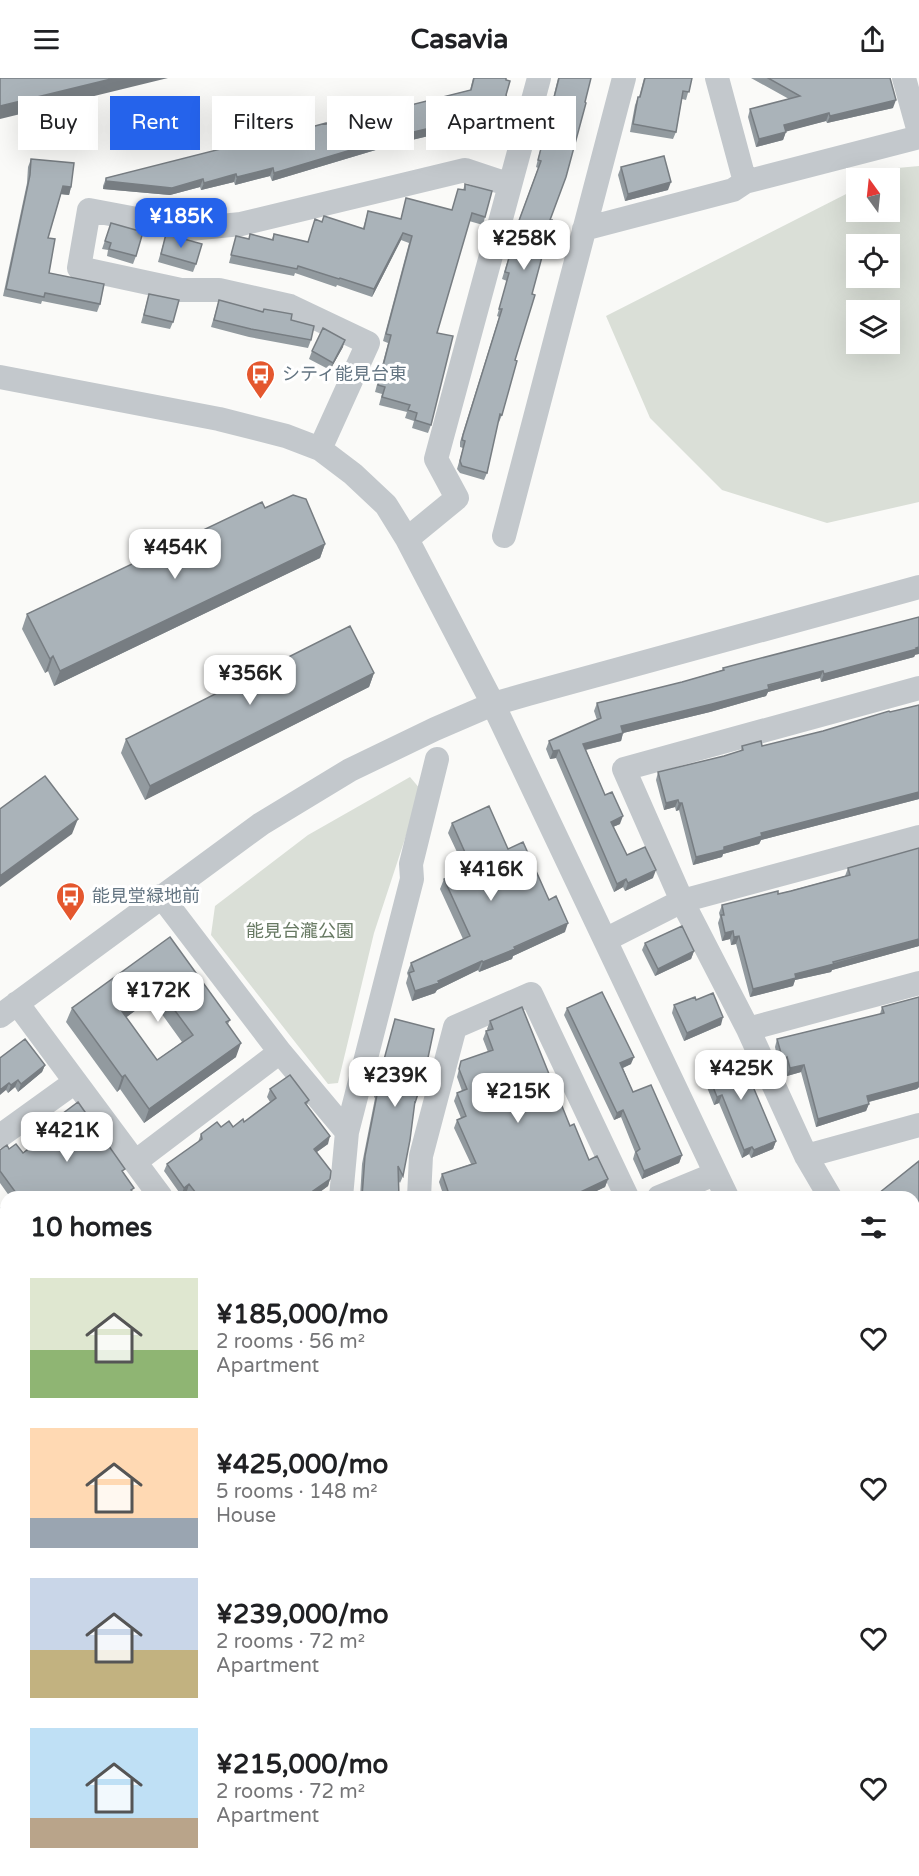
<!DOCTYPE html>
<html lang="en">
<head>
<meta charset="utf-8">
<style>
  :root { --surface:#fff; --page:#f2f2f2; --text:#202124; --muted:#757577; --accent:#2563eb }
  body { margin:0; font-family:"Varela Round","Noto Sans JP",sans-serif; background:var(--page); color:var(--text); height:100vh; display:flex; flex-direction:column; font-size:22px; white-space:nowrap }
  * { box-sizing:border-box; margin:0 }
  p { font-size:20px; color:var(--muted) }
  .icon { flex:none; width:33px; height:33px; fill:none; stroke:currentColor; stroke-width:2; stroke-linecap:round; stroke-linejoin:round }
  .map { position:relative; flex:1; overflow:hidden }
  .sheet { position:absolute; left:0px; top:1113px; width:920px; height:686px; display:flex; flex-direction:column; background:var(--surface); border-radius:18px 18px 0 0; box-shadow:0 6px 24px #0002 }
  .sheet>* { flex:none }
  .hud { position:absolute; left:18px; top:18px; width:600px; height:54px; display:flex; gap:12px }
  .needle { width:39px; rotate:345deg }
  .buttons { position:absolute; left:846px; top:90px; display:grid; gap:12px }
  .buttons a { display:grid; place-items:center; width:54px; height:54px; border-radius:0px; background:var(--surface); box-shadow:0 6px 24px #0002; font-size:30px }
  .price { position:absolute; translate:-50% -51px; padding:0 14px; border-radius:12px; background:#fff; color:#222; font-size:20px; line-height:39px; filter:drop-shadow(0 2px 3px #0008) }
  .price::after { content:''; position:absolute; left:50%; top:36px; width:18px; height:14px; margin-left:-9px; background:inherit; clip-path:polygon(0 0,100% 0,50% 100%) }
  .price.active { background:var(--accent); color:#fff }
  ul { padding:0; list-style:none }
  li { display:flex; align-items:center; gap:18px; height:150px; padding:0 30px }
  li span { display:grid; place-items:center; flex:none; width:168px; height:120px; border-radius:0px; color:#555 }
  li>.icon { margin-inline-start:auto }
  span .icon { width:72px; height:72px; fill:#fffc; stroke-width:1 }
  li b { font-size:26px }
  h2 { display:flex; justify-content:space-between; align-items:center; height:72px; padding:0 30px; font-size:26px }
  .tag { padding:0 21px; border-radius:0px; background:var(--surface); box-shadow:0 6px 24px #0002; font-size:21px; line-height:54px }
  .tag.active { background:var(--accent); color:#fff }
  header { display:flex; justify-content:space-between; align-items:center; height:78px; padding:0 30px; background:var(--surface); font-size:27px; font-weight:800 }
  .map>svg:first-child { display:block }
  .green { fill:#dadfd7; fill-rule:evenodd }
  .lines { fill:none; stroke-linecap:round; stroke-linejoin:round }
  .minor { stroke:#c3c8cc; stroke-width:24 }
  .wall { fill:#929a9f; fill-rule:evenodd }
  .shaded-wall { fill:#777d82 }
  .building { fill:#aab3b9; stroke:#777d82; stroke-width:1.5; fill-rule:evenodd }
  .labels { text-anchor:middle; stroke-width:6; stroke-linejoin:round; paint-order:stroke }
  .poi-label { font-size:18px; fill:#657683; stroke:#fff; text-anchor:start }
  .park-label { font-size:18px; fill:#687a64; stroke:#fff }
</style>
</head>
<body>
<header><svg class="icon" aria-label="menu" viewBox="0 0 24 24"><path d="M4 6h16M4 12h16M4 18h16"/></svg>Casavia<svg class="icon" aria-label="share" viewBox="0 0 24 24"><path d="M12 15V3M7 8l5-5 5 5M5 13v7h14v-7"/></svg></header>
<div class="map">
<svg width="919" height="1798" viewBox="0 0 919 1798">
  <rect width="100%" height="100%" fill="#fafaf8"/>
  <path class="green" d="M919,88V424L827,445L722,412L650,340L606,238L856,111V134H890V100H877L897,90ZM856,166H890V200H856ZM856,232H890V266H856Z
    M410,699L421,712L374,855L338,1005L328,1006L211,857L215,828L308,757Z
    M0,1204L6,1208V1792L599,1793L596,1797H650L654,1792H914V1612L919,1611V1798H0Z"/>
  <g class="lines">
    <path class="minor" d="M717,0L745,104L919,59
      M904,0L919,54
      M584,151L733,112L745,104
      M0,299L219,341L286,358L320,371L353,396L386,427L407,461L493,626L727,1119
      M320,371L368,265L290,228L219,212H181L79,190L89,132L190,151L241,146L465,92L510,107
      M504,458L624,0
      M407,461L457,420L436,381L539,0
      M605,862L682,823L919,759
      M17,925L161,1119
      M0,938L261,746L350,692L435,651L493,626L528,616L919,509
      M748,951L919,905
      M280,974L347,1054
      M0,1058L75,1004
      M806,1078L919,1047
      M135,1084L280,974L161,818
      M341,1119L347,1054L412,801L411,786L437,681
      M419,1119L421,1078L455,949L531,916L627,1119
      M659,1119L715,1096
      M830,1119L806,1078L748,951L682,823L624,691L919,610
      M0,1141L6,1149
      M914,1193L919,1197
      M914,1264L919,1258
      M914,1307L919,1312
      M914,1471L919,1473
      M914,1594L919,1593"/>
  </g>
  <path class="wall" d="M473,0H506L508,60L480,67L475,47L399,65L272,103L270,98L235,107L234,104L201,112L200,109L170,117L103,111V108L106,100L326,46L395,31L470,12Z
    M558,0H591L540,178L502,337L499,344H498L487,395L484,402L460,395L457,391L463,370L460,369V364L499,239L497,238L507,203L502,201L516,155H514L538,90L536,89Z
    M644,0H692L686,22L682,21L676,54L673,61L630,54L635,27L638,19H639Z
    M751,0H890L893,30L827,45L826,43L786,53L783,62L756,69L748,39L750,31L789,21Z
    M31,81L71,109L69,117L61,116L48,160L49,195L100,226L97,234L42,223L41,226L3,218L27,105L28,89Z
    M621,89L668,112L625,123L618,97Z
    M465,106L485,139L483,147L469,143L437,255L431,347L428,355L412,350L414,343L405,340L407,334L379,327L382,316L375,314L388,265L383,263L409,165L401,162L372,219L337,207L336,209L295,195L294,198L229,185L236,158L248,161H272L274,156L308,164L322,144L363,150L368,133L401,141L406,120L452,132L458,111L463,112Z
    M111,145L136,178L133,186L107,178L108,172L102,171Z
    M166,156L196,186L193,194L158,184Z
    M149,216L173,244L170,251L141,245Z
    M219,222L311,262L308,270L249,259L211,249Z
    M343,269L330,292L309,281L312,273Z
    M265,430L325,466L320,480L54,608L48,593L45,595L22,551L27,536Z
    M915,577L914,579L821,604L820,600L768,614L766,618L710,634L623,655L621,663L586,672L605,717L620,746L613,749L627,777L653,800L625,813L623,809L614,814L556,680L550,681L546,671L549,663L597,642L594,633L597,625L682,604L722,592L723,590Z
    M374,595L369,609L145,722L121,675L126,661Z
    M919,627V721L761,762L759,766L723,776L722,779L693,787L679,732L676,733L675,729L664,732L656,702L658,694L724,678L741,673L742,668H762L823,653Z
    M452,745L508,771L565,854L513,878L512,881L479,894L478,892L437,912L435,915L412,923L406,905L408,898L407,895L411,885L463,861L440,811L444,801L465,791L448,755Z
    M919,770V868L832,892L831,894L795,902L793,908L750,919L736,866L731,867L730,861L722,863L718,845L720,839L719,835L722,827L778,816L845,798L848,790Z
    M170,859L230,942L228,946L236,979L144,1045L120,1011L117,1014L66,944L72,930ZM151,921L182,964L157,982L126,939Z
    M645,865L694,873L691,881L655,898L642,872Z
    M919,919V1009L917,1011L869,1024L866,1033L816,1049L801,994L787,998L784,987L781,988L778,983L775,969L777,961L880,936L882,929Z
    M696,922L721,947L684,963L672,935L674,927Z
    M567,930L631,986L623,990L633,1014L682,1077L679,1085L642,1101L633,1081L635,1074L621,1039L614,1042L564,937Z
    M395,941L425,994L414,1029L403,1098L400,1105L398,1102L399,1119H360L362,1086L375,1020L374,1019Z
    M490,943L570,1048L589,1082L608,1101L605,1109L584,1119H444L439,1104L442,1096L471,1086L454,1050L457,1042L461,1040L454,1023L457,1015L462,1013L457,999L461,983L488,974L483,961L486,953H488L487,951Z
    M0,980L45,987L42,994L18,1014L15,1009L8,1015L6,1012Z
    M704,986L776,1063L773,1071L751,1080L749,1076L742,1080L719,1025L714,1027L701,994Z
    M270,1011L309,1022L307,1027L328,1066L317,1074L330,1101L328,1108L316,1117L317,1119H191L187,1113L181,1117L164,1093L167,1086L198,1064L201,1056L221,1049H233L244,1044L270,1024L267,1019Z
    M62,1036L124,1095L133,1114L137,1119H10L0,1105V1072L23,1075L61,1046L59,1043Z
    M919,1083V1169L914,1165V1119H878L879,1115Z
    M914,1337L918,1340L916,1345L919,1347V1448L914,1445Z
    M914,1489L919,1563L916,1573L914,1572Z"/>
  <path class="shaded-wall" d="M114,0H168L0,41V28Z
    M896,22L893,30L827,45L830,38Z
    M829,35L826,43L781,55L784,47Z
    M477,39L475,47L399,65L272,103L274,95L401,57Z
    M511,52L508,60L480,67L483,59Z
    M786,54L783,62L756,69L759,61Z
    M273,90L270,98L235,107L237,99Z
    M236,96L234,104L201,112L204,105Z
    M203,101L200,109L170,117L103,111L106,103Z
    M671,104L668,112L625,123L628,116Z
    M63,108L71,109L69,117L60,116Z
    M403,155L401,162L372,219L374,211Z
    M345,262L343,269L330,292L333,285Z
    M325,466L320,480L54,608L60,593Z
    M919,569V576L915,577L914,579L821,604L824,596Z
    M53,578L48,593L45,595L50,581Z
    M823,593L820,600L768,614L766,618L710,634L619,656L621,648Z
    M374,595L369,609L145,722L150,708Z
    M623,655L621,663L580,673L583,666Z
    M559,672L556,680L550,681L553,673Z
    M919,714V721L761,762L759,766L723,776L722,779L693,787L696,779L761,755Z
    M678,722L675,729L664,732L666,725Z
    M679,725H682L679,732L676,733Z
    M623,738L620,746L608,751L611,744Z
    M78,741L72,756L0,809V798Z
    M656,792L653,800L625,813L628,805Z
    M626,801L623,809L614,814L617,806Z
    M568,845L565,854L513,878L512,881L479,894L483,884Z
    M733,853L730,861L722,863L725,855Z
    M739,858L736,866L731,867L734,859Z
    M919,861V868L832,892L831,894L795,902L793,908L750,919L753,911L795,896Z
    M694,873L691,881L655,898L658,891Z
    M482,883L478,892L437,912L435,915L412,923L415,913Z
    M156,907L151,921L116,947L121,932Z
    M723,939L721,947L684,963L687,955Z
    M241,965L236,979L144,1045L149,1031Z
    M634,979L631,986L618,992L620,985Z
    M787,979L784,987L781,988L784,981Z
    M45,987L42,994L18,1014L21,1006Z
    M804,987L801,994L787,998L790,990Z
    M125,997L120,1011L117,1014L122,999Z
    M18,1002L15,1009L8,1015L11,1007Z
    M919,1004V1009L917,1011L864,1025L867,1018Z
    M9,1005L6,1012L0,1017V1012Z
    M722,1017L719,1025L714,1027L717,1019Z
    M869,1026L866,1033L816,1049L818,1041Z
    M623,1032L621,1039L614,1042L617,1035Z
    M330,1058L328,1066L311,1078L314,1071Z
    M776,1063L773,1071L751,1080L754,1072Z
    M752,1069L749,1076L742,1080L744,1072Z
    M682,1077L679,1085L642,1101L644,1093Z
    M330,1101L328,1108L313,1119V1113Z
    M608,1101L605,1109L584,1119H570Z
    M189,1106L187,1113L181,1117L184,1110Z"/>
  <path class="building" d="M0,0H115L0,28Z
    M474,0H506V2L510,3L506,17L513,43L511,52L483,59L477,39L401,57L274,95L273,90L237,99L236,96L204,105L203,101L172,110L106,103V100L256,62V64L326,45V46L394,30L395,31L471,12Z
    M559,0H591L585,24L586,25L566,99L550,142H552L540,178L542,179L532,216L535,217L515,282L517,283L502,337L500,336L487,395L462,388L460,383L465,363L462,362L463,357L502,231H499L509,195L505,194L518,148H517L541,83L538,82Z
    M645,0H692L689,14L683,13L676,54L633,46L638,19H640Z
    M768,0H890L896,22L830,38L829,35L784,47L786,54L759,61L750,31L800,18Z
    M664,78L671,104L628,116L621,89Z
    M31,81L74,85L71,109L63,108L48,160L55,161L49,195L104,206L100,226L45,215L44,219L6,211L30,97Z
    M465,106L492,113L485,139L472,135L437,255L453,258L431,347L415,342L417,335L408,332L410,327L382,319L385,309L378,307L391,257L386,256L412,158L403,155L374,211L340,200L339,201L298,188L297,191L231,177L236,158L249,161L250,156L273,162L274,156L308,164L315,141L322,144L324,138L364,151L368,133L401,141L406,120L452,132L458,111L465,112Z
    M111,145L143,154L136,178L109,171L111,165L105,163Z
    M166,156L202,166L196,186L161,176Z
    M149,216L179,222L173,244L144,237Z
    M219,222L263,234L264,231L292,236L291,242L314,248L311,262L251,251L214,242Z
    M323,250L345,262L333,285L312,273Z
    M293,417L306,421L325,466L60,593L53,578L50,581L27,536L262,424L265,430Z
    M919,539V569L916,570L917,571L824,596L823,593L768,607L769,611L712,626L621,648L623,655L583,666L605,717L612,714L623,738L611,744L627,777L645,769L656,792L628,805L626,801L617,806L559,672L553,673L549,663L601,640L597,625L682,604L724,592L723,590Z
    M350,548L374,595L150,708L126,661Z
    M919,627V714L761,755L762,758L724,769V772L696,779L682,725H679L678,722L666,725L658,694L724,678L743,672L742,668L761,663L762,668L823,653L889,633L890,634Z
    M45,698L78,741L0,798V731Z
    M489,728L508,771L523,764L549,822L556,818L568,845L514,869L515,871L483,884L482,883L438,903L439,905L415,913L409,895L414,893L411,885L470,858L444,801L471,788L452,745Z
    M919,770V861L833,884L834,886L795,896L796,900L753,911L739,858L734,859L733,853L725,855L721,837H724L722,827L778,813V816L791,813L850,797L848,790Z
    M682,848L694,873L658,891L645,865Z
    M170,859L230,942L226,944L241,965L149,1031L125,997L122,999L72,930ZM156,907L193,957L157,982L121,932Z
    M602,914L634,979L620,985L633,1014L651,1007L682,1077L644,1093L636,1074L640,1071L623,1032L617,1035L567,930Z
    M713,915L723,939L687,955L674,927L695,919L696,922Z
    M919,919V1004L867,1018L869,1026L818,1041L804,987L790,990L787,979L784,981L781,975L777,961L884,935L882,929Z
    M522,929L570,1048L574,1046L589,1082L597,1078L608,1101L570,1119H450L442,1096L476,1085L457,1042L466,1038L457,1015L467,1011L459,991L461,983L493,972L486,953L493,951L490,943Z
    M395,941L434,951L425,994L415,1025V1023L410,1062L403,1098L398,1088L399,1119H362L365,1078L378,1012L376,1011Z
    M25,961L45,987L21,1006L18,1002L11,1007L9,1005L0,1012V980Z
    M738,973L776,1063L754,1072L752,1069L744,1072L722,1017L717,1019L704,986Z
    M290,997L309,1022L305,1025L330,1058L314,1071L331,1093L330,1101L313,1113L317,1119H199L189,1106L184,1110L167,1086L202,1061L201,1056L217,1044L221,1049L229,1043L233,1049L243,1041L244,1044L276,1020L270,1011Z
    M78,1024L125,1091L122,1093L134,1110L131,1112L137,1119H19L0,1093V1072L7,1067L9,1071L16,1066L23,1075L66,1042L62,1036Z
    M919,1083V1159L914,1156V1119H883L879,1115Z
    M700,1116L702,1119H693Z
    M914,1337L918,1340L915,1344L919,1347V1439L914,1436Z
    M914,1489L919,1491L918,1565L914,1563Z"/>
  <defs>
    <symbol id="bus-pin" viewBox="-11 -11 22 30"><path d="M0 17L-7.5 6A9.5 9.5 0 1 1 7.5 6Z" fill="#e4572e" stroke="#fff"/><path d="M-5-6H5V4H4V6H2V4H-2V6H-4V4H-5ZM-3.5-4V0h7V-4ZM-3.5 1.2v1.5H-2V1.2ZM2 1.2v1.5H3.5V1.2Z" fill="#fff"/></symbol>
  </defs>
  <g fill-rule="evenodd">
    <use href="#bus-pin" x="244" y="280" width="33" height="45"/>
    <use href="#bus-pin" x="54" y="802" width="33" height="45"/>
  </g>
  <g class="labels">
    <g class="poi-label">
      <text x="282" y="302">シティ能見台東</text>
      <text x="92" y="824">能見堂緑地前</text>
    </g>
    <g class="park-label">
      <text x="300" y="859">能見台瀧公園</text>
    </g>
  </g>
</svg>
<div class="buttons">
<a><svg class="needle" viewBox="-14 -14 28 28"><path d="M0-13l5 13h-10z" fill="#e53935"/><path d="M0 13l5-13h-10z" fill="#757577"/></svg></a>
<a><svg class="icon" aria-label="locate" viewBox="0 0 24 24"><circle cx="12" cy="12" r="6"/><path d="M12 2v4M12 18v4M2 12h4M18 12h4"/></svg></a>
<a><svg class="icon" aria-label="layers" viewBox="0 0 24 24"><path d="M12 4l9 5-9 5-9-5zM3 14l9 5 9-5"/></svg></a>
</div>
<b class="price active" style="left:181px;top:171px">¥185K</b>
<b class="price" style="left:524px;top:193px">¥258K</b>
<b class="price" style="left:175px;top:502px">¥454K</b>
<b class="price" style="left:250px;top:628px">¥356K</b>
<b class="price" style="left:491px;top:824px">¥416K</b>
<b class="price" style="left:158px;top:945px">¥172K</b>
<b class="price" style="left:741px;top:1023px">¥425K</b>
<b class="price" style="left:395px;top:1030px">¥239K</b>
<b class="price" style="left:518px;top:1046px">¥215K</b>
<b class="price" style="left:67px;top:1085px">¥421K</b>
<div class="hud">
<a class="tag">Buy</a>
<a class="tag active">Rent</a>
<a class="tag">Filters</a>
<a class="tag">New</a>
<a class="tag">Apartment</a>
</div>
<section class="sheet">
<h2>10 homes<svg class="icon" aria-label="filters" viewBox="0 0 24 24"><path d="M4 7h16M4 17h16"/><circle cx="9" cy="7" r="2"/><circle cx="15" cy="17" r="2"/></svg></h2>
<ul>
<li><span style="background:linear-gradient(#dfe7d0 60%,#8fb573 0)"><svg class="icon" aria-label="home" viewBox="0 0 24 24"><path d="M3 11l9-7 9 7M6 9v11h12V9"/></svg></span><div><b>¥185,000/mo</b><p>2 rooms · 56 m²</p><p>Apartment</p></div><svg class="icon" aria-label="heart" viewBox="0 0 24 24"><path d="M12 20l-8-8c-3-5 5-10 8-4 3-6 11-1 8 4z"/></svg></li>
<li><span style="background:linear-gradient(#ffd9b3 75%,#9aa5b1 0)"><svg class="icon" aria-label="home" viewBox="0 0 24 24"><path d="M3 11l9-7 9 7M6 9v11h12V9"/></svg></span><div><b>¥425,000/mo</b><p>5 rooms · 148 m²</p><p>House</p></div><svg class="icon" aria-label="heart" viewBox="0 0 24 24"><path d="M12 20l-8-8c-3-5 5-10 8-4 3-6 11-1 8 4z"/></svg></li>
<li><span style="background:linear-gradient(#c9d6e8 60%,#c2b280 0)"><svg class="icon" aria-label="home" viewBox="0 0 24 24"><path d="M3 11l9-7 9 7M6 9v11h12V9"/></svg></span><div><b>¥239,000/mo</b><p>2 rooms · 72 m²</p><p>Apartment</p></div><svg class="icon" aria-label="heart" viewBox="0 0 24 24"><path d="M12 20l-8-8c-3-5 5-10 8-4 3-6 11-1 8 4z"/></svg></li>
<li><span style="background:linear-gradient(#bfe0f5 75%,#b9a48a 0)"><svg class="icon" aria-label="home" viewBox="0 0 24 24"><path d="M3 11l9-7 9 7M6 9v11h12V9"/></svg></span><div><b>¥215,000/mo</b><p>2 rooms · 72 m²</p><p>Apartment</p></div><svg class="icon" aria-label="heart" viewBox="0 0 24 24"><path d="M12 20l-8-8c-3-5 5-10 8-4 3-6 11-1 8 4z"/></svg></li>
</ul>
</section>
</div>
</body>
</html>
